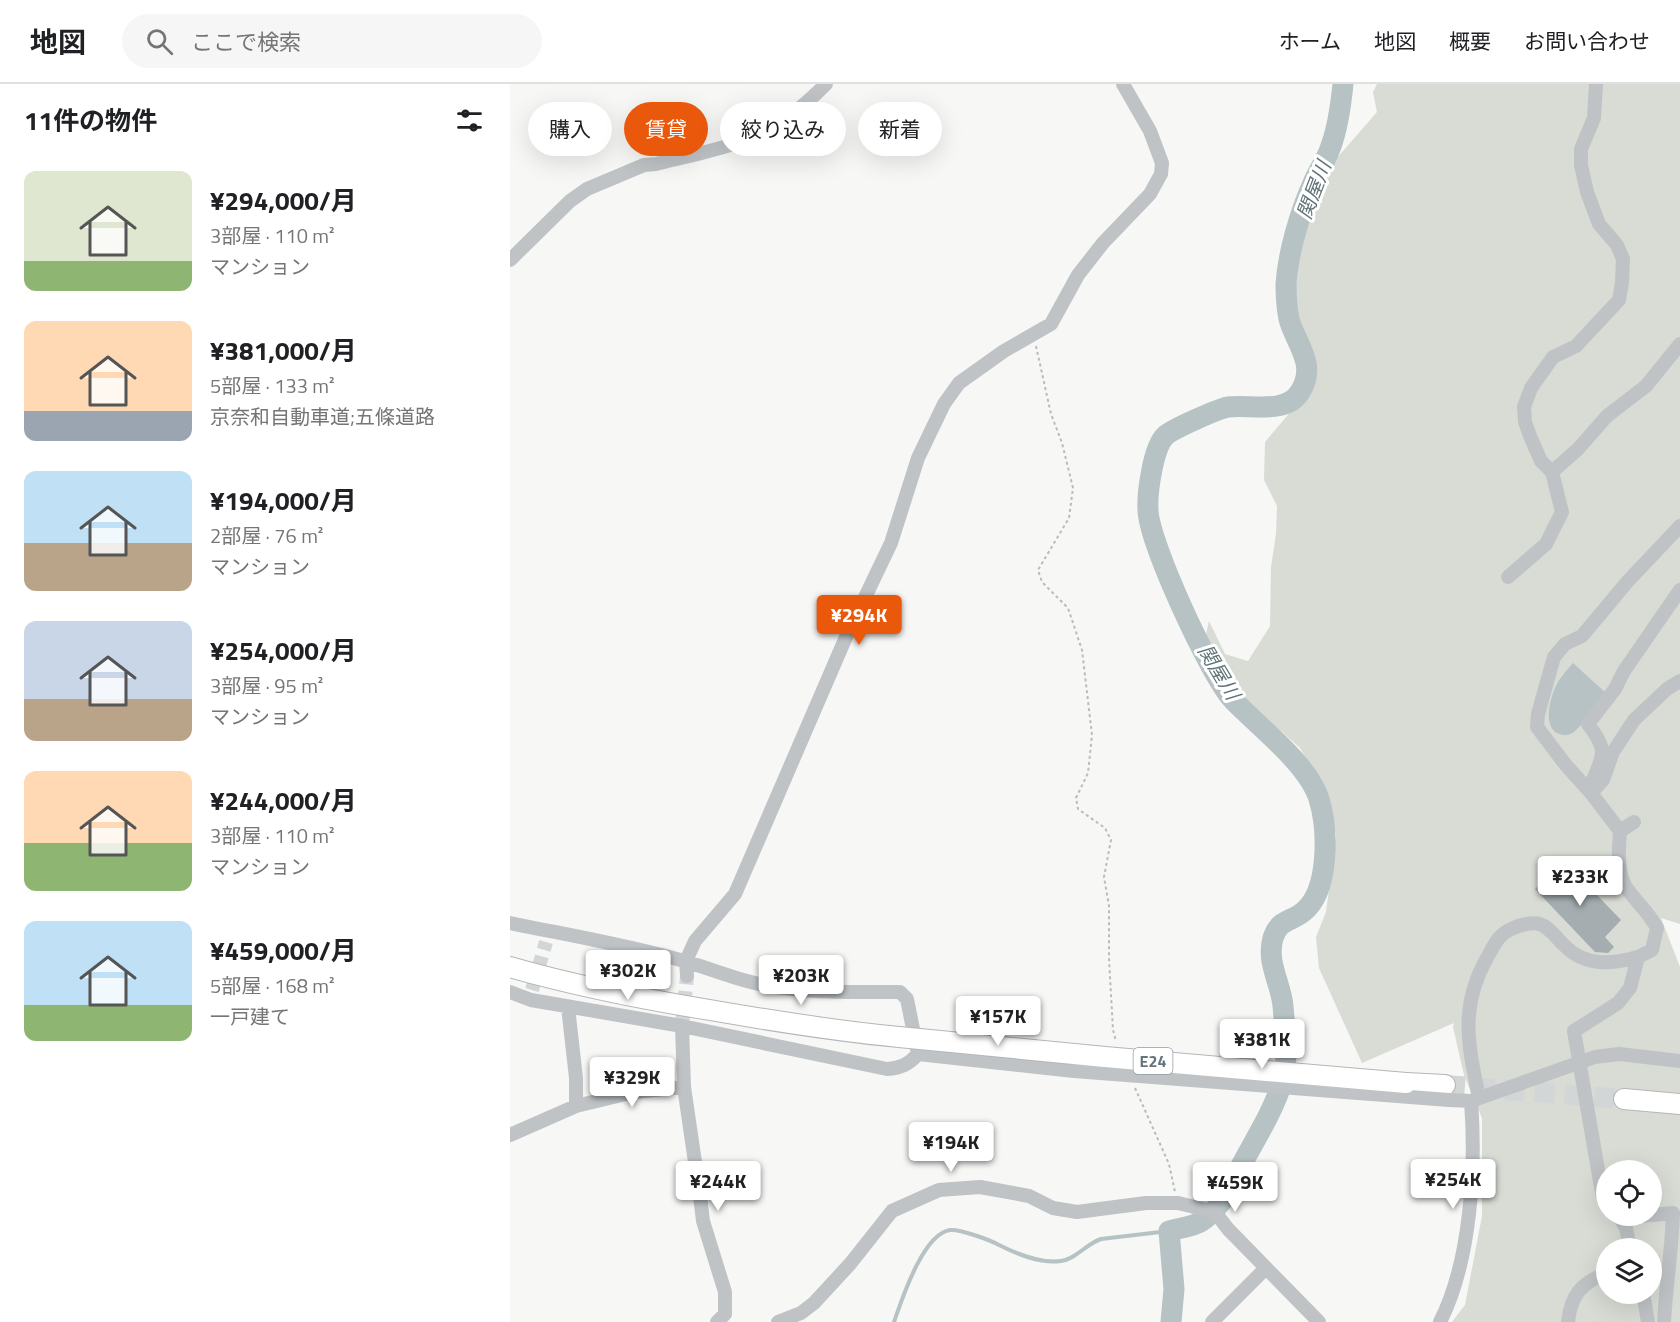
<!DOCTYPE html>
<html lang="ja">
<head>
<meta charset="utf-8">
<style>
  :root { --surface:#fff; --page:#f6f6f6; --text:#202124; --muted:#757577; --line:#e0e0e0; --accent:#ea580c }
  body { margin:0; font-family:"Titillium Web","Noto Sans JP",sans-serif; background:var(--page); color:var(--text); height:100vh; display:flex; flex-direction:column; font-size:22px; white-space:nowrap }
  * { box-sizing:border-box; margin:0 }
  p { font-size:20px; color:var(--muted) }
  .icon { flex:none; width:33px; height:33px; fill:none; stroke:currentColor; stroke-width:2; stroke-linecap:round; stroke-linejoin:round }
  .map { position:relative; flex:1; overflow:hidden }
  .side { display:flex; flex-direction:column; background:var(--surface); width:510px }
  .side>* { flex:none }
  .banner { position:absolute; left:18px; top:18px; width:570px; height:54px; display:flex; gap:12px }
  .buttons { position:absolute; left:1086px; top:1076px; display:grid; gap:12px }
  .buttons a { display:grid; place-items:center; width:66px; height:66px; border-radius:50%; background:var(--surface); box-shadow:0 6px 24px #0002; font-size:30px }
  .price { position:absolute; translate:-50% -51px; padding:0 14px; border-radius:6px; background:#fff; color:#222; font-size:20px; line-height:39px; filter:drop-shadow(0 2px 3px #0008) }
  .price::after { content:''; position:absolute; left:50%; top:36px; width:18px; height:14px; margin-left:-9px; background:inherit; clip-path:polygon(0 0,100% 0,50% 100%) }
  .price.selected { background:var(--accent); color:#fff }
  ul { padding:0; list-style:none }
  li { display:flex; align-items:center; gap:18px; height:150px; padding:0 24px }
  li span { display:grid; place-items:center; flex:none; width:168px; height:120px; border-radius:12px; color:#555 }
  li>.icon { margin-inline-start:auto }
  span .icon { width:72px; height:72px; fill:#fffc; stroke-width:1 }
  li b { font-size:26px }
  h2 { display:flex; justify-content:space-between; align-items:center; height:72px; padding:0 24px; font-size:26px }
  .chip { padding:0 21px; border-radius:27px; background:var(--surface); box-shadow:0 6px 24px #0002; font-size:21px; line-height:54px }
  .chip.selected { background:var(--accent); color:#fff }
  header { display:flex; align-items:center; gap:36px; box-sizing:border-box; height:84px; padding:0 30px; background:var(--surface); border-bottom:2px solid var(--line) }
  header strong { font-size:28px }
  nav { display:flex; gap:33px; margin-inline-start:auto; font-size:21px }
  .search { width:420px; height:54px; background:var(--page); display:flex; align-items:center; gap:15px; box-sizing:border-box; padding:0 21px; border-radius:33px; color:var(--muted); font-size:22px }
  main { display:flex; flex:1; min-height:0 }
  .map>svg:first-child { display:block }
  .green { fill:#d8dcd4; fill-rule:evenodd }
  .water { fill:#b6c2c4 }
  .lines { fill:none; stroke-linecap:round; stroke-linejoin:round }
  .stream { stroke:#b6c2c4; stroke-width:4 }
  .river { stroke:#b6c2c4; stroke-width:21 }
  .building { fill:#a5adb1 }
  .minor-tunnel { stroke:#d3d6d7; stroke-width:14; stroke-dasharray:14 7; stroke-linecap:butt }
  .highway-tunnel { stroke:#d3d6d7; stroke-width:20; stroke-dasharray:20 10; stroke-linecap:butt }
  .highway-casing { stroke:#b3b7b9; stroke-width:22 }
  .path { stroke:#b9bcbe; stroke-width:2; stroke-dasharray:3 3; stroke-linecap:butt }
  .minor { stroke:#bfc3c6; stroke-width:14 }
  .highway { stroke:#fff; stroke-width:20 }
  .highway-bridge-casing { stroke:#b3b7b9; stroke-width:22; stroke-linecap:butt }
  .minor-bridge { stroke:#bfc3c6; stroke-width:14 }
  .highway-bridge { stroke:#fff; stroke-width:20 }
  .labels { text-anchor:middle; stroke-width:6; stroke-linejoin:round; paint-order:stroke }
  .shield { fill:#fff; stroke:#949ea3; stroke-width:1.5 }
  .shield-label { font-size:16px; font-weight:bold; fill:#66757c }
  .water-label { font-size:20px; font-style:italic; fill:#607477; stroke:#fff }
</style>
</head>
<body>
<header>
<strong>地図</strong>
<div class="search"><svg class="icon" aria-label="search" viewBox="0 0 24 24"><circle cx="10" cy="10" r="6"/><path d="M15 15l6 6"/></svg>ここで検索</div>
<nav><a>ホーム</a><a>地図</a><a>概要</a><a>お問い合わせ</a></nav>
</header>
<main>
<section class="side">
<h2>11件の物件<svg class="icon" aria-label="filters" viewBox="0 0 24 24"><path d="M4 7h16M4 17h16"/><circle cx="9" cy="7" r="2"/><circle cx="15" cy="17" r="2"/></svg></h2>
<ul>
<li><span style="background:linear-gradient(#dfe7d0 75%,#8fb573 0)"><svg class="icon" aria-label="home" viewBox="0 0 24 24"><path d="M3 11l9-7 9 7M6 9v11h12V9"/></svg></span><div><b>¥294,000/月</b><p>3部屋 · 110 m²</p><p>マンション</p></div></li>
<li><span style="background:linear-gradient(#ffd9b3 75%,#9aa5b1 0)"><svg class="icon" aria-label="home" viewBox="0 0 24 24"><path d="M3 11l9-7 9 7M6 9v11h12V9"/></svg></span><div><b>¥381,000/月</b><p>5部屋 · 133 m²</p><p>京奈和自動車道;五條道路</p></div></li>
<li><span style="background:linear-gradient(#bfe0f5 60%,#b9a48a 0)"><svg class="icon" aria-label="home" viewBox="0 0 24 24"><path d="M3 11l9-7 9 7M6 9v11h12V9"/></svg></span><div><b>¥194,000/月</b><p>2部屋 · 76 m²</p><p>マンション</p></div></li>
<li><span style="background:linear-gradient(#c9d6e8 65%,#b9a48a 0)"><svg class="icon" aria-label="home" viewBox="0 0 24 24"><path d="M3 11l9-7 9 7M6 9v11h12V9"/></svg></span><div><b>¥254,000/月</b><p>3部屋 · 95 m²</p><p>マンション</p></div></li>
<li><span style="background:linear-gradient(#ffd9b3 60%,#8fb573 0)"><svg class="icon" aria-label="home" viewBox="0 0 24 24"><path d="M3 11l9-7 9 7M6 9v11h12V9"/></svg></span><div><b>¥244,000/月</b><p>3部屋 · 110 m²</p><p>マンション</p></div></li>
<li><span style="background:linear-gradient(#bfe0f5 70%,#8fb573 0)"><svg class="icon" aria-label="home" viewBox="0 0 24 24"><path d="M3 11l9-7 9 7M6 9v11h12V9"/></svg></span><div><b>¥459,000/月</b><p>5部屋 · 168 m²</p><p>一戸建て</p></div></li>
</ul>
</section>
<div class="map">
<svg width="1170" height="1238" viewBox="0 0 1170 1238">
  <rect width="100%" height="100%" fill="#f7f7f5"/>
  <path class="green" d="M867,0H1170V840L1151,834L1170,883V1238H942L955,1221L972,1132V1034L954,991L943,943L944,939L852,979L809,884L806,853L816,828L826,751L820,717L790,664L728,608L695,555L699,537L715,570L738,577L760,542L761,483L766,450L767,422L754,396L755,358L788,319L802,296V273L783,216L784,199L790,172L799,135L820,82L867,28L863,8ZM1096,1086H1142V1131H1096ZM1096,1164H1142V1209H1096Z"/>
  <path class="water" d="M1063,579L1096,609C1086,621 1077,636 1066,646C1062,651 1055,652 1049,650C1031,643 1041,610 1048,598C1052,591 1058,585 1063,579Z"/>
  <g class="lines">
    <path class="stream" d="M384,1238C392,1215 413,1150 440,1146C450,1145 480,1156 489,1161C507,1170 530,1180 551,1177C566,1175 576,1160 591,1155L659,1147"/>
    <path class="river" d="M661,1238L664,1205L659,1147C669,1144 683,1143 692,1137C699,1133 707,1123 712,1117C720,1106 726,1092 732,1080C746,1054 763,1027 772,999C779,976 775,946 773,922C771,899 756,879 763,854C769,835 781,838 793,828C820,807 818,745 809,715C798,680 749,643 723,616C700,591 639,459 638,426C637,409 643,364 655,352C662,345 708,325 718,323C740,320 776,331 790,308C808,280 785,259 779,235C777,225 776,211 776,200C778,169 790,128 803,99C808,87 817,75 821,62C828,43 831,20 833,0"/>
  </g>
  <path class="building" d="M1054,777L1111,836L1095,853L1104,863L1098,869L1085,868L1025,805Z"/>
  <g class="lines">
    <path class="minor-tunnel" d="M22,906L36,858
      M172,942L177,892"/>
    <path class="highway-tunnel" d="M935,1001L1114,1015"/>
    <defs>
      <path id="highway" d="M0,883C66,902 133,915 200,926C263,937 326,947 389,953
        M896,999L935,1001
        M1114,1015L1170,1020"/>
    </defs>
    <use href="#highway" class="highway-casing"/>
    <path class="path" d="M526,262L541,330L552,359L563,404L559,434L528,486L532,498L558,524L572,566L582,651L578,689L566,714L568,725L595,744L601,756L594,793L599,822V875L603,946L606,957
      M625,1004L659,1080L665,1108"/>
    <path class="minor" d="M1086,0L1084,34L1071,65V81L1077,108L1089,140L1107,161L1113,175L1112,198L1109,216L1066,262L1043,273L1021,304L1014,323L1015,338L1020,352L1031,377L1042,388L1068,365L1097,332L1136,302L1170,260
      M0,176L60,117L77,105L134,81L146,80C182,71 220,64 254,48C277,37 298,18 316,0
      M998,493L1036,460L1052,428L1042,388
      M1087,702L1082,698C1094,670 1098,666 1078,640L1105,605L1114,587L1170,506
      M1081,709L1055,680L1027,643L1028,630L1044,573L1055,560L1072,552L1118,497L1170,442
      M1124,738L1110,747C1109,765 1106,786 1116,803C1125,817 1139,828 1147,844L1142,866L1128,873
      M1110,747L1081,709L1093,696L1103,668L1124,636L1157,605L1170,597
      M0,839C58,851 117,861 174,877C205,886 234,899 266,903C307,909 349,908 390,908L397,915L408,970C399,980 391,984 377,985L172,942L21,916L0,908
      M177,892L176,877L185,857L225,810L336,553L381,459L408,374L434,320L449,299L494,267L541,240L568,191L593,159L640,110L651,90L652,79L640,47L613,0
      M58,923L66,994V1022
      M172,942L174,1003L190,1112L193,1137L215,1208V1230L207,1238
      M408,970L564,987
      M969,1014C958,960 949,922 978,872C985,860 988,851 1001,845C1009,841 1023,837 1032,841C1041,845 1048,856 1055,862C1075,883 1103,880 1128,873L1120,904L1108,919L1064,947
      M939,1016L961,1017L1085,973L1109,970L1170,977
      M0,1051L66,1022L124,1008L174,1003
      M1092,1109L1096,1121
      M1108,1131L1116,1144L1120,1164
      M1142,1131L1163,1129C1162,1165 1156,1201 1154,1238
      M1111,1134L1140,1131
      M1133,1209L1138,1238
      M268,1238L291,1229L304,1219L340,1180L382,1127L429,1106L470,1103L519,1112L543,1124L567,1128L636,1119H668L705,1128L718,1145L809,1238
      M702,1238L756,1184
      M930,1238C961,1177 966,1084 961,1017
      M1058,1238C1061,1212 1071,1198 1096,1190"/>
    <use href="#highway" class="highway"/>
    <defs>
      <path id="highway-bridge" d="M389,953L595,973L896,999"/>
    </defs>
    <use href="#highway-bridge" class="highway-bridge-casing"/>
    <path class="minor-bridge" d="M1064,947L1092,1109
      M564,987L939,1016"/>
    <use href="#highway-bridge" class="highway-bridge"/>
  </g>
  <g class="labels">
    <rect class="shield" x="623.5" y="964" width="39" height="26" rx="4.5"/>
    <g class="shield-label">
      <text x="643" y="983">E24</text>
    </g>
    <g class="water-label">
      <text transform="translate(804 106) rotate(-69)" y="7">関屋川</text>
      <text transform="translate(709 588) rotate(59)" y="7">関屋川</text>
    </g>
  </g>
</svg>
<div class="buttons">
<a><svg class="icon" aria-label="locate" viewBox="0 0 24 24"><circle cx="12" cy="12" r="6"/><path d="M12 2v4M12 18v4M2 12h4M18 12h4"/></svg></a>
<a><svg class="icon" aria-label="layers" viewBox="0 0 24 24"><path d="M12 4l9 5-9 5-9-5zM3 14l9 5 9-5"/></svg></a>
</div>
<b class="price selected" style="left:349px;top:562px">¥294K</b>
<b class="price" style="left:1070px;top:823px">¥233K</b>
<b class="price" style="left:118px;top:917px">¥302K</b>
<b class="price" style="left:291px;top:922px">¥203K</b>
<b class="price" style="left:488px;top:963px">¥157K</b>
<b class="price" style="left:752px;top:986px">¥381K</b>
<b class="price" style="left:122px;top:1024px">¥329K</b>
<b class="price" style="left:441px;top:1089px">¥194K</b>
<b class="price" style="left:943px;top:1126px">¥254K</b>
<b class="price" style="left:208px;top:1128px">¥244K</b>
<b class="price" style="left:725px;top:1129px">¥459K</b>
<div class="banner">
<a class="chip">購入</a>
<a class="chip selected">賃貸</a>
<a class="chip">絞り込み</a>
<a class="chip">新着</a>
</div>
</div>
</main>
</body>
</html>
